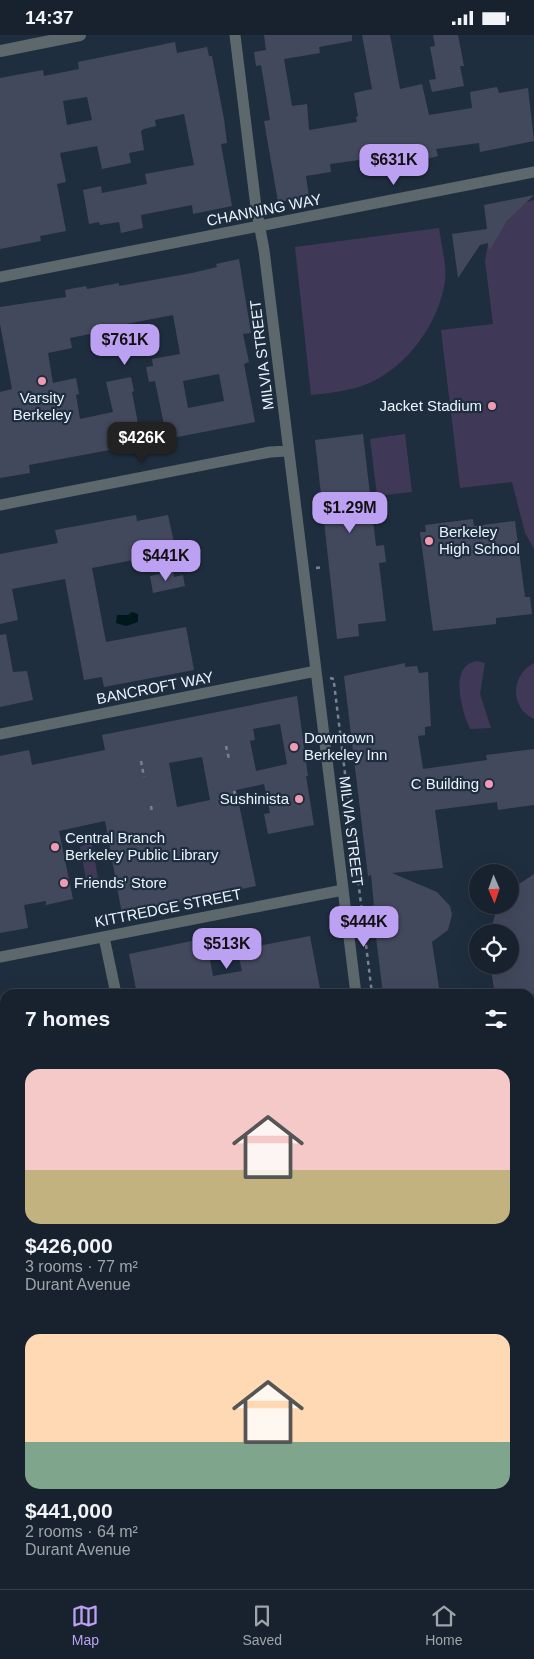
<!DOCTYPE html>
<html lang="en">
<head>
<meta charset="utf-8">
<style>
  :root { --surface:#17222e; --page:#202a36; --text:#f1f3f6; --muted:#9ea4aa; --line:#363f4a; --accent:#bca0f2 }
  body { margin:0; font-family:Arial,sans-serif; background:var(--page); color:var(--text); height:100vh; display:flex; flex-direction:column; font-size:19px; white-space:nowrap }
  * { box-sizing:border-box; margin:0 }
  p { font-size:16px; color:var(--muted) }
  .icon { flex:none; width:28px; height:28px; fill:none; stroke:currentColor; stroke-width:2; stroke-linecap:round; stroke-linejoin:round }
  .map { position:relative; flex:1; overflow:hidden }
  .sheet { position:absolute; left:0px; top:954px; width:535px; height:601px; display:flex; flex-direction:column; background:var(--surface); border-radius:15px 15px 0 0; box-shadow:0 5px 20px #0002,0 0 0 1px var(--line) }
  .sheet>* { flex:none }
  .needle { width:32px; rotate:178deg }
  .buttons { position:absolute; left:469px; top:829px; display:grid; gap:10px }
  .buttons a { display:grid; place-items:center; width:50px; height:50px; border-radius:50%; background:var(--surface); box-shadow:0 5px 20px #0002,0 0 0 1px var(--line); font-size:25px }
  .price { position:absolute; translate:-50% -42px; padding:0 11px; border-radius:10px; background:var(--accent); color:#111; font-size:16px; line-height:32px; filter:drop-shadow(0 1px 2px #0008) }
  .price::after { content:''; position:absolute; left:50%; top:30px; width:15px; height:11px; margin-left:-8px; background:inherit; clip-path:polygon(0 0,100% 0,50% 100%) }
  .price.current { background:#222; color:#fff }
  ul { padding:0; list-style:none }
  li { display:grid; align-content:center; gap:10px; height:265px; padding:0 25px }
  li span { display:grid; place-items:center; height:155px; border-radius:15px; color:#555 }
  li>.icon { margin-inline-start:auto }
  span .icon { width:90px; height:90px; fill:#fffc; stroke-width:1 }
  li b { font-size:21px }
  h2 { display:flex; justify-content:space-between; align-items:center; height:60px; padding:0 25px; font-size:21px }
  .status { display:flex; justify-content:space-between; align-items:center; height:35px; padding:0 25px; background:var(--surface); direction:ltr }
  .status svg { height:14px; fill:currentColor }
  .tabs { display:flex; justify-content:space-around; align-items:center; height:70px; border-top:1px solid var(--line); background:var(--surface); font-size:14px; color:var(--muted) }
  .tabs a { display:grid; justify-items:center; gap:2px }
  .tabs .current { color:var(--accent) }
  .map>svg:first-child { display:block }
  .green { fill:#403857 }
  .water { fill:#00181b }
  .building { fill:#43495d; fill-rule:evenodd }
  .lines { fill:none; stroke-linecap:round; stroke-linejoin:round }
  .path { stroke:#768391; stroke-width:2.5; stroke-dasharray:4 4; stroke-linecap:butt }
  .minor { stroke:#5d686d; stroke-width:11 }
  .tertiary { stroke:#5d686d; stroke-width:12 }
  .poi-dot { fill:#f19ab1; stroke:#1f2e3e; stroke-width:2 }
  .labels { text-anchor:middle; stroke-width:4.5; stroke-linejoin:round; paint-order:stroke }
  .street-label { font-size:15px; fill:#eaf4ff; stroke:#1f2e3e }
  .poi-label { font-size:15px; fill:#eaf4ff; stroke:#1f2e3e; text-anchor:start }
</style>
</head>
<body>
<div class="status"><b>14:37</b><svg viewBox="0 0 49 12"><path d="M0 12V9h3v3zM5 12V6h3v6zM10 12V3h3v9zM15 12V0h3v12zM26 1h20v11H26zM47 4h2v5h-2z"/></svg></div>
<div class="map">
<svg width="534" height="1554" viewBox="0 0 534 1554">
  <rect width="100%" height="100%" fill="#1f2e3e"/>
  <path class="green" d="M534,165V514L525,498L512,447L460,453L441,295L493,289L485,226L488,209L516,176L527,167Z
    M439,193C441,209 447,230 445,246C439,289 406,333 367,349C349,356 330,358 311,360L295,212Z
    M405,399L412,457L377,461L370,404Z
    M477,626L485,628L480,659L491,693L470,694C462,677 448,630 477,626Z
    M534,628V684C509,672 511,640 534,628Z
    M87,809L92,810L98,843L94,845H86L80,812Z
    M534,1059V1253L530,1254V1060Z"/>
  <path class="water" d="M132,577L138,579V587L126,591L116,588L117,580H128Z"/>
  <path class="building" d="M264,0H352V6L319,12L320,18L284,24L292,71L307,69L309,95L357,87L356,82L358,81L354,58L372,54L362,0H390L400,54L422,49L429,80L472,73L470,57L497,52L499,58L528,53L534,106L480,117L479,108L436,114L438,121L384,136L381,122L330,129L331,137L306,141L309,162L278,167L264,86L270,85L265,54L261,30L256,31L254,17L266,15Z
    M433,0H458L464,31H460L464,51L432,57L429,45L436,44L430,12L435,11Z
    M175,7L177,18L207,12L209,21H212L224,84L227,108L221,109L232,171L193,179L192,170L141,180L143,193L121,198L119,187L100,190L99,187L89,189L83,155L101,151L102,158L147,149L145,139L194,130L184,79L155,85L156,91L144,94L141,96L144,115L129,118L131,128L102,134L97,111L60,118L66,147L57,149L66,196L40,201L41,206L0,214V43L43,35L44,41L79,34L78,27ZM87,62L92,85L67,90L63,66Z
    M534,160L507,186L489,216L488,208L480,210L458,243L452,199L487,194L484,170Z
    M239,224L251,298L243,299L249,327L244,329L255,387L167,404L155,346L149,347L146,332L153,331L152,324L180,319L173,280L126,289L128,298L101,303L100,297L70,303L72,313L48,318L53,348L76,343L79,359L76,360L80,384L113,377L106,347L131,342L134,356L132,357L142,409L29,430L30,438L0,443V357L12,354L0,289V272L66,262L65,255L86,251L87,254L119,248V251L192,238L217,232L216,229ZM219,339L224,366L188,373L183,346Z
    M363,399L376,511L384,510L386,527L379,528L386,586L358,589L359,601L337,604L315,405Z
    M136,480L137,486L168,480L175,512L143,518L144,523L92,533L106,607L186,592L194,635L104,652L102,642L84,645L65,544L12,554L18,585L0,589V519L58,508L55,495Z
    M473,484L474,491L515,486L525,562H530L532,579L496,583V589L433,596L420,497H426L425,490Z
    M173,536L174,542L183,540L185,551L153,558L150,541Z
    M6,599L13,637L27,636L33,665L0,672V600Z
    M405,628V632L417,631L419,638L428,637L431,691L425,692V700L418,701L423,734L487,725L486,720L534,714V770L498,775L497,767L435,775L443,833L392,838L437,857L450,871L452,880L448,895L432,907L440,959H383L376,902H374L370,871L374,870L371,840L368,841L344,641Z
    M297,661L308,741H306L314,790L268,799L264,779L270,778L264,749L236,755L256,851L122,879L105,786L59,796L73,864L46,870V866L24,870L28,893L0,898V721L29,715L32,730L105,715L102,700ZM280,689L287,729L256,736L250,706L255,705L253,694ZM202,722L210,765L177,772L169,728Z
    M534,839V959H495L490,930H510V898H490L495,880L501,870H510V855Z
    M310,901L321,959H243L242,956L229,959H137L129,919L206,903L213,941L242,936L237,915Z"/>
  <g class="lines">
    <path class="path" d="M316,533L324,532
      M330,643L334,644V648L372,959
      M226,711L229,724
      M141,726L144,742
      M234,756L235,759
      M151,771L152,777
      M530,1082L534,1081
      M530,1135L534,1134
      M530,1179L534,1178
      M530,1231L534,1230
      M146,1553V1554"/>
    <path class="minor" d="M235,0L256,172L264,215L356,959
      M0,242L534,137
      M0,470L270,417L288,416
      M0,699L316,636
      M104,902L116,959
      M0,922L343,855
      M530,1044L534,1043
      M0,1148L5,1147
      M530,1273L534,1272
      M0,1381L5,1380
      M530,1498L534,1497
      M423,1550L424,1554
      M244,1554L265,1550"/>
    <path class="tertiary" d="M0,16L80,0"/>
  </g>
  <g class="poi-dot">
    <circle cx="42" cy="346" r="5"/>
    <circle cx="492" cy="371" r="5"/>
    <circle cx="429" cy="506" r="5"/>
    <circle cx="294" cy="712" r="5"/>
    <circle cx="489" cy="749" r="5"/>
    <circle cx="299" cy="764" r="5"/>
    <circle cx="55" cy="812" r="5"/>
    <circle cx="64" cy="848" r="5"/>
  </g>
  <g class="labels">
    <g class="street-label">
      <text transform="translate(264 175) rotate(-11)" y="5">CHANNING WAY</text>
      <text transform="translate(262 320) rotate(-97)" y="5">MILVIA STREET</text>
      <text transform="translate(155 653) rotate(-11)" y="5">BANCROFT WAY</text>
      <text transform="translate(351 796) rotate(83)" y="5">MILVIA STREET</text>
      <text transform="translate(168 873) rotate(-11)" y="5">KITTREDGE STREET</text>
    </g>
    <g class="poi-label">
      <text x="42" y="368" text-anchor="middle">Varsity<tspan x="42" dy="17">Berkeley</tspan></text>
      <text x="482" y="376" text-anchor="end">Jacket Stadium</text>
      <text x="439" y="502">Berkeley<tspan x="439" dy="17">High School</tspan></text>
      <text x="304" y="708">Downtown<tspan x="304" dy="17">Berkeley Inn</tspan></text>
      <text x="479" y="754" text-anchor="end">C Building</text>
      <text x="289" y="769" text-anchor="end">Sushinista</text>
      <text x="65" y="808">Central Branch<tspan x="65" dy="17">Berkeley Public Library</tspan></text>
      <text x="74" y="853">Friends' Store</text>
    </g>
  </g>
</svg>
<div class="buttons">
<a><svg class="needle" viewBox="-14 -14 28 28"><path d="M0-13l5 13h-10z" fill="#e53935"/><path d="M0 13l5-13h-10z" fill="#9ea4aa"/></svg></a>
<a><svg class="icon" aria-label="locate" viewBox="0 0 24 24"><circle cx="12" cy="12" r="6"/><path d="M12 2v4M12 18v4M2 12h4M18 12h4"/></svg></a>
</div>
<b class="price" style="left:394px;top:151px">$631K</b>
<b class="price" style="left:125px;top:331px">$761K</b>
<b class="price current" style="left:142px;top:429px">$426K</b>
<b class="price" style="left:350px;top:499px">$1.29M</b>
<b class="price" style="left:166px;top:547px">$441K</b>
<b class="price" style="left:364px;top:913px">$444K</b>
<b class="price" style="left:227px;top:935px">$513K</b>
<section class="sheet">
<h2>7 homes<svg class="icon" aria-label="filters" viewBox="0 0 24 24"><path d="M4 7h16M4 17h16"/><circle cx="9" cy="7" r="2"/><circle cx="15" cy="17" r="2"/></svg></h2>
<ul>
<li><span style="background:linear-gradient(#f6c9c9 65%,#c2b280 0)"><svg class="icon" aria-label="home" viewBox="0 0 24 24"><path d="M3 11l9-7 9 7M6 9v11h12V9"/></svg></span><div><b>$426,000</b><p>3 rooms · 77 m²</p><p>Durant Avenue</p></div></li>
<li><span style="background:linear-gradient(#ffd9b3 70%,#7fa58c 0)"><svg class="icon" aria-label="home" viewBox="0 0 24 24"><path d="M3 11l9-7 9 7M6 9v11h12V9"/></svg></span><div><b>$441,000</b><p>2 rooms · 64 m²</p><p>Durant Avenue</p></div></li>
</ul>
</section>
</div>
<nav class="tabs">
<a class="current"><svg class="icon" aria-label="map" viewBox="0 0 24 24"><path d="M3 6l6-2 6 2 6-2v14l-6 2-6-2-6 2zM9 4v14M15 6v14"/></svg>Map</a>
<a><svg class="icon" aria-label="saved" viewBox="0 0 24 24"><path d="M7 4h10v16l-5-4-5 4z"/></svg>Saved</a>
<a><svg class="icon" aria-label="home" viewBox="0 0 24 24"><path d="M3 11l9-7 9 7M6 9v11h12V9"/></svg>Home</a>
</nav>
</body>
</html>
